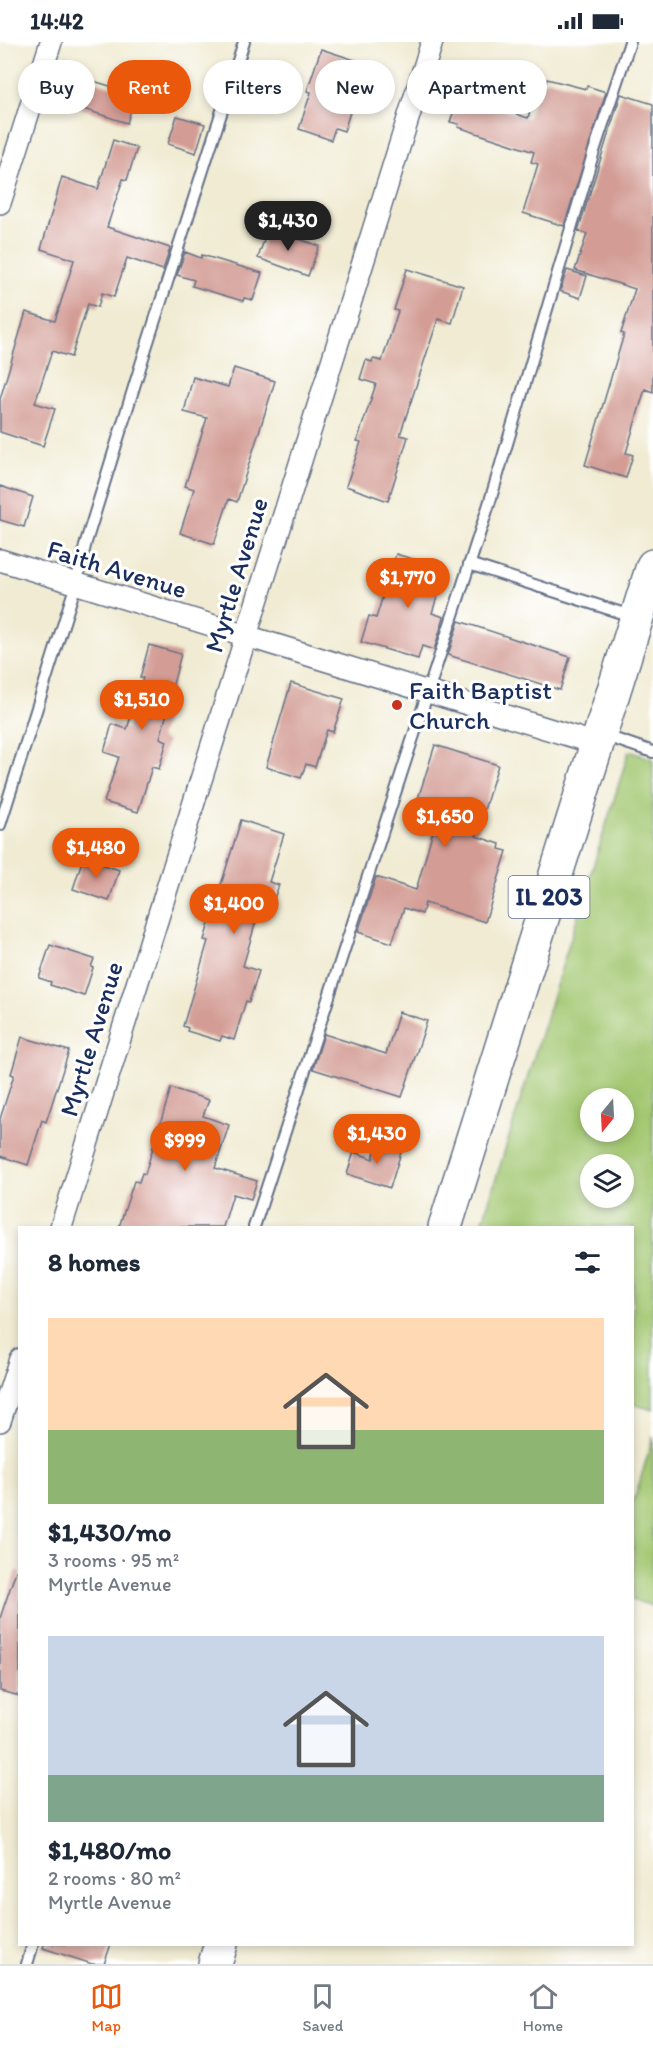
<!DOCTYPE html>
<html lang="en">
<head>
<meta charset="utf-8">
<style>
  :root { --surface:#fff; --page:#f6f6f7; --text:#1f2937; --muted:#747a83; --line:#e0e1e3; --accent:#ea580c }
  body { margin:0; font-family:Itim,sans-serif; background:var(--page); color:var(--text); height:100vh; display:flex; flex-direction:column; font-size:22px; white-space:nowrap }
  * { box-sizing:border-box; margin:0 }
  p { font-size:20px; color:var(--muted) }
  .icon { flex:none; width:33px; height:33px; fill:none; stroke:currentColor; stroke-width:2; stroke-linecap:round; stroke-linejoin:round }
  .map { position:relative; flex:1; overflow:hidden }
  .drawer { position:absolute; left:18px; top:1184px; width:616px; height:720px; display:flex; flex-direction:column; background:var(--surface); border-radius:0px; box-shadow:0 3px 9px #0003 }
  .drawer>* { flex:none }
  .top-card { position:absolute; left:18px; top:18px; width:618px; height:54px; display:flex; gap:12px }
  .needle { width:39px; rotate:198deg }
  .fabs { position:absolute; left:580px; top:1046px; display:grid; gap:12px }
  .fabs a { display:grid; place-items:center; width:54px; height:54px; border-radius:50%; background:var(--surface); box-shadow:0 3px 9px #0003; font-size:30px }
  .price { position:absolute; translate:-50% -51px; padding:0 14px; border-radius:21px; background:var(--accent); color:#fff; font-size:20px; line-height:39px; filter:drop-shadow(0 2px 3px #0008) }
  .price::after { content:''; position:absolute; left:50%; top:36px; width:18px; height:14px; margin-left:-9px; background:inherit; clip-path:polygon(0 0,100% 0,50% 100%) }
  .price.selected { background:#222; color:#fff }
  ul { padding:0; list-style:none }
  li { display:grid; align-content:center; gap:12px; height:318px; padding:0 30px }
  li span { display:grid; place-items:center; height:186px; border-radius:0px; color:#555 }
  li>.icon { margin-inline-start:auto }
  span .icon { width:108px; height:108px; fill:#fffc; stroke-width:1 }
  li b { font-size:26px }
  h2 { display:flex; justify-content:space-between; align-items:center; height:72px; padding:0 30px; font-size:26px }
  .chip { padding:0 21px; border-radius:27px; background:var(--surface); box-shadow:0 3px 9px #0003; font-size:21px; line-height:54px }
  .chip.selected { background:var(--accent); color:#fff }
  .status { display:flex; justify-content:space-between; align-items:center; height:42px; padding:0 30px; background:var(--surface); direction:ltr }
  .status svg { height:16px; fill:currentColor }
  .tabs { display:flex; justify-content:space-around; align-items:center; height:84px; border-top:2px solid var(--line); background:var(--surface); font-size:16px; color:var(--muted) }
  .tabs a { display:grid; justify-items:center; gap:3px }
  .tabs .selected { color:var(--accent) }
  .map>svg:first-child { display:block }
  .green { fill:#a3c771; stroke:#5f7b68; stroke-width:1.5; fill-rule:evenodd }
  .building { fill:#d39c94 }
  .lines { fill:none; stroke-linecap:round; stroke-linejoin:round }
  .service-casing { stroke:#667187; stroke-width:14 }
  .minor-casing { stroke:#667187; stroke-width:24 }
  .primary-casing { stroke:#667187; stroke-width:36 }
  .service { stroke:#fff; stroke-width:10 }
  .minor { stroke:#fff; stroke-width:21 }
  .primary { stroke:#fff; stroke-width:33 }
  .poi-dot { fill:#c8321e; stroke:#fff; stroke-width:2 }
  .labels { text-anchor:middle; stroke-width:6; stroke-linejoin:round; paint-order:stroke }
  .shield { fill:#fff; stroke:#5f6d8e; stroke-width:1.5 }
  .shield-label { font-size:24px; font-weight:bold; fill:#1b2f5e }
  .street-label { font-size:26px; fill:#1b2f5e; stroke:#fff }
  .poi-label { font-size:26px; fill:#1b2f5e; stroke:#fff; text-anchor:start }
</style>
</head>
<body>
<div class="status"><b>14:42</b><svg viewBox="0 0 49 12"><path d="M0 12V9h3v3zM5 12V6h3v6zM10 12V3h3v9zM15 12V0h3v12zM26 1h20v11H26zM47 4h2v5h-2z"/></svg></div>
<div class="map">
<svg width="653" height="1922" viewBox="0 0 653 1922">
  <rect width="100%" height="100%" fill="#fff"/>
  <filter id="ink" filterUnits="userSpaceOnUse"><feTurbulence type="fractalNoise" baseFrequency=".0167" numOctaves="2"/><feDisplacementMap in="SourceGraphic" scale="12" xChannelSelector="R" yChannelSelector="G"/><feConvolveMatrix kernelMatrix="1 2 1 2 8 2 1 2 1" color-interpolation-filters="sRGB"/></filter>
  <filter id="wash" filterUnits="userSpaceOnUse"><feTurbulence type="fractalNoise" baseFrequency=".008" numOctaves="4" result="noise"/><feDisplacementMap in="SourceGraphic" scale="24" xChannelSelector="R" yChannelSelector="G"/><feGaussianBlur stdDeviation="1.35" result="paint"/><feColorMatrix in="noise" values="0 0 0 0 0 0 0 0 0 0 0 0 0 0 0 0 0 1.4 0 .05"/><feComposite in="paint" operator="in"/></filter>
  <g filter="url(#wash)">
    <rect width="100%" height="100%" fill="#f0ebd2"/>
    <path class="green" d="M629,709L653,717V1368L633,1362V1185H481ZM591,1056H624V1089H591ZM591,1122H624V1155H591Z
      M653,1395V1564L633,1558V1462Z"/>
    <g id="blocks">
      <path class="building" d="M321,7L373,24L363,53L356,51L344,89L335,86L331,98L299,87L311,50L307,49Z
        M77,34L136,52L127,81L68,62Z
        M547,37L586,47L587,44L606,50L564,184L523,171L538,122L531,120L534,110L458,85L459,82L450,80L458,57L467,59L468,56L528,76L539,38L546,40Z
        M621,52L653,62V350L645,347L626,411L633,413L626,436L585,423L624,292L621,291L635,247L575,228L587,192L578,189Z
        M177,74L205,82L196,111L168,102Z
        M113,98L137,106L127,138L123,137L107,185L170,206L163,228L127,216L114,255L102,251L98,265L88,262L71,315L52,309L35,361L55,367L43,404L0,390V357L26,270L55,279L74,218L41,207L62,135L98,147Z
        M268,186L319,204L308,234L258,216Z
        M185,210L201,216L202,213L262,231L253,258L244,256L243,259L192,244L194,238L177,233Z
        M407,227L463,244L452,281L438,277L400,393L408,395L388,459L346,444L361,400L357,399L376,342L360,337L366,318L372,320L373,317L382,319L398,269L394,268Z
        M567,228L587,234L580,256L560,249Z
        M234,326L275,339L237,460L229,457L214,502L180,491L194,447L185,444L207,376L184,370L193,335L228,345Z
        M0,444L33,455L24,485L0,478Z
        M396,512L446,527L432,571L444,575L434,608L422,604L418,617L361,600L369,574L376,576Z
        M459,579L570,615L560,648L448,613Z
        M149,603L181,612L171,650H173L160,696L167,699L159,727L152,725L138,770L104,760L119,715L104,710L112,682L127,687L143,636H140Z
        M291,641L344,657L333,690L327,688L315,725L306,722L301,736L266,725Z
        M435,703L498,723L476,794L500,802L499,807L507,809L485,880L425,861L422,872L404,866L392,901L358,890L376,835L416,848L433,789L410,782Z
        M241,778L284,792L269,840L279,843L271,865L261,862L243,924L259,929L249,960L246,959L234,998L222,994L220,999L187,989L188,986L183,984L208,899L204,898Z
        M83,816L119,828L109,859L73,847Z
        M50,903L94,917L91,925L93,926L84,954L50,943L51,940L39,936Z
        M399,970L427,979L402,1055L313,1027L324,992L386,1012Z
        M22,995L69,1009L46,1080L42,1078L28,1123L0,1114V1077L14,1033L11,1032Z
        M171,1046L209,1058L203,1074L229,1083L215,1126L257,1139L251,1157L233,1152L223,1185H119L134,1139L139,1140L142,1131L145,1132Z
        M378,1099L402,1107L390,1146L347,1132L354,1110L373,1117Z
        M16,1529H20V1654L0,1649V1576Z
        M44,1902H111L104,1922H92L43,1906Z"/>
    </g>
  </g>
  <g filter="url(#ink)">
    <use href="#blocks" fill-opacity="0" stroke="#667187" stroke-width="1.5"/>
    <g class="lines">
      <defs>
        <path id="service" d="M469,522L634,575
          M603,693L653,710
          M0,783L76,542L86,500L147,303L244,0
          M254,1185L490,459L594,109L630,0
          M27,1922L33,1902"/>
        <path id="minor" d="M0,161L51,0
          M0,518L597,702
          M61,1185L432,0
          M0,1379L20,1317"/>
        <path id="primary" d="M445,1185L653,524
          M215,1922L221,1902"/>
      </defs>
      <use href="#service" class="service-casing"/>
      <use href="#minor" class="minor-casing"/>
      <use href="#primary" class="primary-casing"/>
      <use href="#service" class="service"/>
      <use href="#minor" class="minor"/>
      <use href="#primary" class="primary"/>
    </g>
  </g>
  <circle class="poi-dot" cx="397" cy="663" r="6"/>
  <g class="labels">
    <rect class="shield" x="508.5" y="834" width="81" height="42" rx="4.5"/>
    <g class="shield-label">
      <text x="549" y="863">IL 203</text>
    </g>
    <g class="street-label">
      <text transform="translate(117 527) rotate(17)" y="9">Faith Avenue</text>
      <text transform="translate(236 533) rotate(-73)" y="9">Myrtle Avenue</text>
      <text transform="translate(91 997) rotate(-73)" y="9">Myrtle Avenue</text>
    </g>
    <g class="poi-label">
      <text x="409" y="657">Faith Baptist<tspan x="409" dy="30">Church</tspan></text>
    </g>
  </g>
</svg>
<div class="fabs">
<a><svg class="needle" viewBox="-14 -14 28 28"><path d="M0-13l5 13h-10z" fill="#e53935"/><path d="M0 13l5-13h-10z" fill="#747a83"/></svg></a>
<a><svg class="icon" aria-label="layers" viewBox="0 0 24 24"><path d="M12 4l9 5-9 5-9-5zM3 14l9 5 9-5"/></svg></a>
</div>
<b class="price selected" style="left:288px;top:210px">$1,430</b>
<b class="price" style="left:408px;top:567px">$1,770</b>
<b class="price" style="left:142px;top:689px">$1,510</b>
<b class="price" style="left:445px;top:806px">$1,650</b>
<b class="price" style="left:96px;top:837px">$1,480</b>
<b class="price" style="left:234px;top:893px">$1,400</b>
<b class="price" style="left:377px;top:1123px">$1,430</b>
<b class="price" style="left:185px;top:1130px">$999</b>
<div class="top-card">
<a class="chip">Buy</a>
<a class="chip selected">Rent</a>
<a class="chip">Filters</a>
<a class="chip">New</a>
<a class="chip">Apartment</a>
</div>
<section class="drawer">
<h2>8 homes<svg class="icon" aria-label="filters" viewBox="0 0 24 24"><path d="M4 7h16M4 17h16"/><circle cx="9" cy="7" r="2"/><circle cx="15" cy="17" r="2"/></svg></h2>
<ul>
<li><span style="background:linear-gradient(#ffd9b3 60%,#8fb573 0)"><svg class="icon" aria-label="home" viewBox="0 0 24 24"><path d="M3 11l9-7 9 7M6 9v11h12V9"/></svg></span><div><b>$1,430/mo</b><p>3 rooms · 95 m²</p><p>Myrtle Avenue</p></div></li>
<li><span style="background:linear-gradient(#c9d6e8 75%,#7fa58c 0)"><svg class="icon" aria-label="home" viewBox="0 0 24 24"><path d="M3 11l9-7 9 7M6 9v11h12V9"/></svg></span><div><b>$1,480/mo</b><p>2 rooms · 80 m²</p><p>Myrtle Avenue</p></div></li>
</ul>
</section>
</div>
<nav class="tabs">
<a class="selected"><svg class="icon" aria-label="map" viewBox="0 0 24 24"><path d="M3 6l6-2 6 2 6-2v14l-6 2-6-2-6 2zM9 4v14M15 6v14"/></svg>Map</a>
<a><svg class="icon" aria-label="saved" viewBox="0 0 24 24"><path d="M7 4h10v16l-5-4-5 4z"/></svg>Saved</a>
<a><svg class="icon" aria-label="home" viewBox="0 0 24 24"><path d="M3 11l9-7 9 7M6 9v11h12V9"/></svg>Home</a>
</nav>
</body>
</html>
